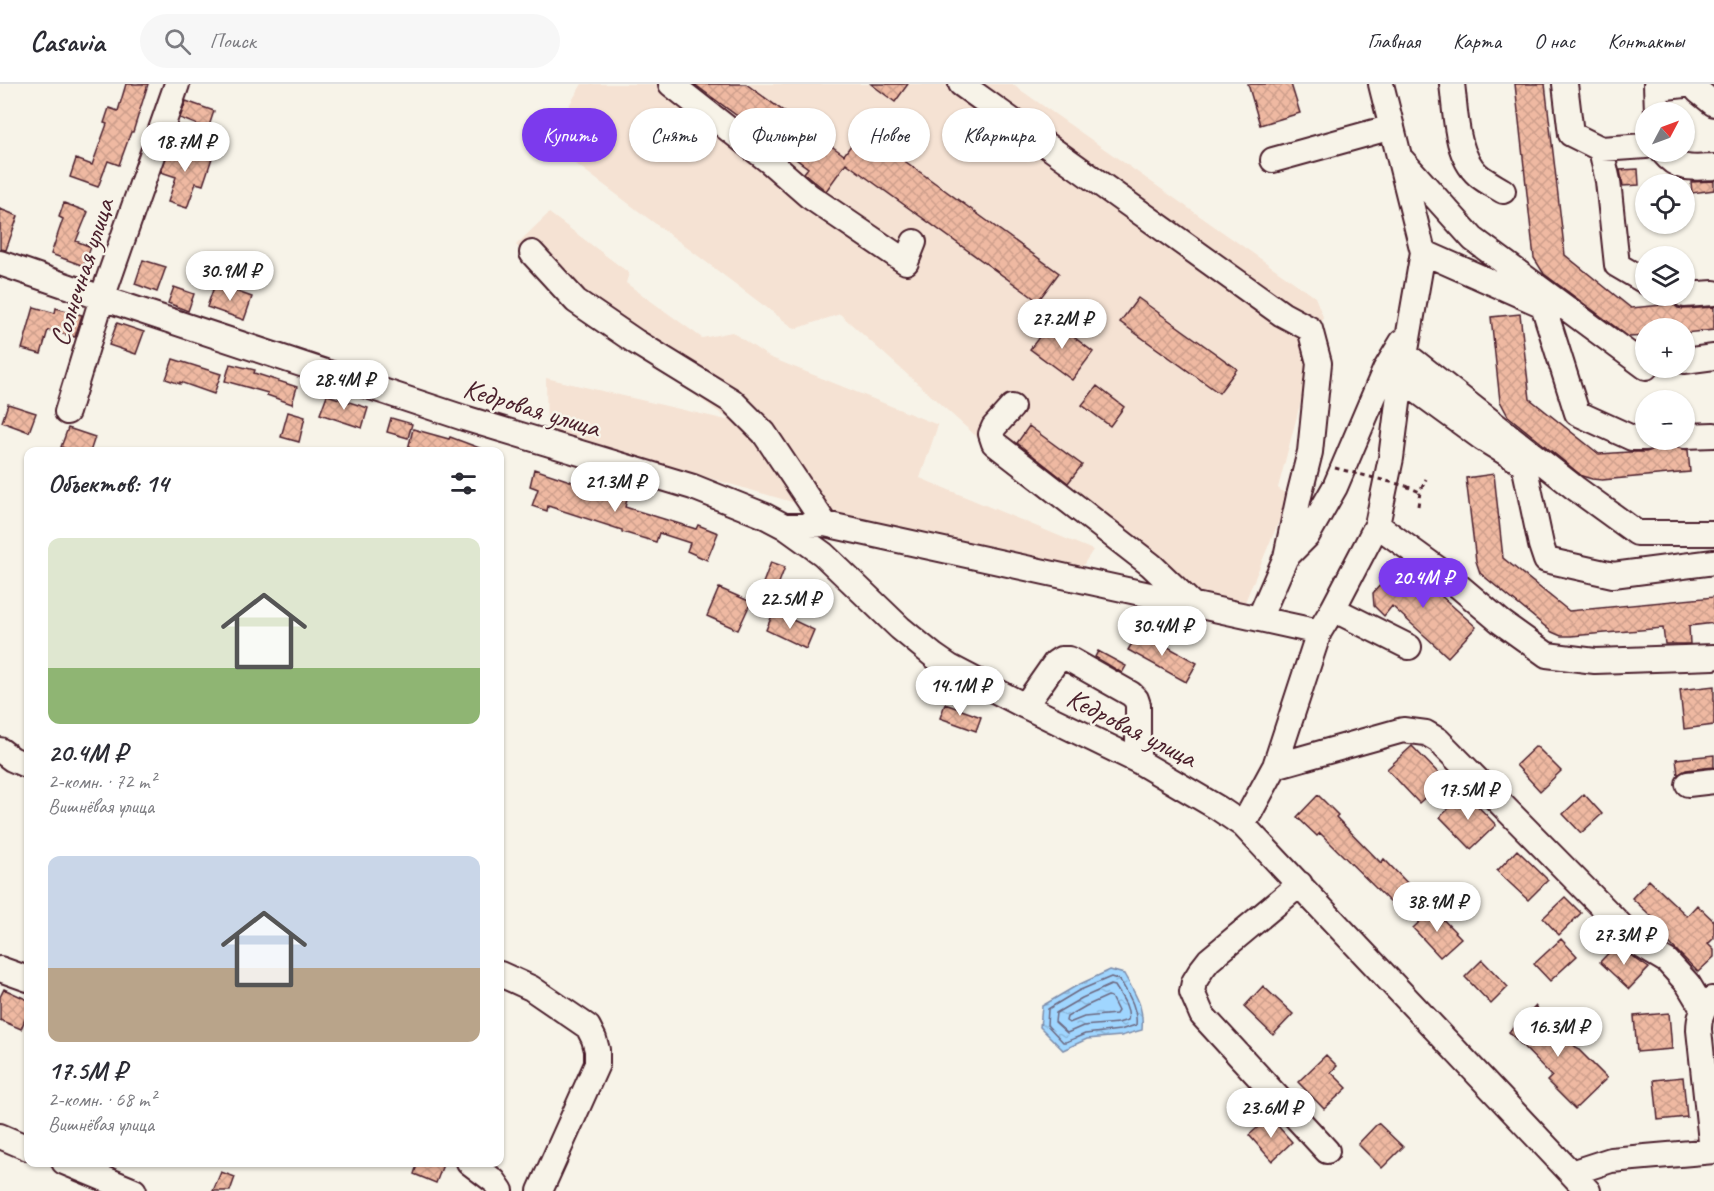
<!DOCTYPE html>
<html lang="ru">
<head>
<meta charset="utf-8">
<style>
  :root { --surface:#fff; --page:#f7f7f7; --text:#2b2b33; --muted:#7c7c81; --line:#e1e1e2; --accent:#7c3aed }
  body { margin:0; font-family:Caveat,sans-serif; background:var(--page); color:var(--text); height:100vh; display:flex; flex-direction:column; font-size:22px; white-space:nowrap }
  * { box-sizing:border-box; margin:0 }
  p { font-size:20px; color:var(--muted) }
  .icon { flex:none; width:33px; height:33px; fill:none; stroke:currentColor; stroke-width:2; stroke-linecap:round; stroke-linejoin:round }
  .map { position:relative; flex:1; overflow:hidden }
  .panel { position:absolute; left:24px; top:363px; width:480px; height:720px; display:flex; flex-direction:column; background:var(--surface); border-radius:12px; box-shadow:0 2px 4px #0004 }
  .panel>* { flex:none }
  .guide { position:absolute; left:522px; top:24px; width:570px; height:54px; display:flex; gap:12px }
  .needle { width:39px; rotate:49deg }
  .tools { position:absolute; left:1635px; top:18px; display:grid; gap:12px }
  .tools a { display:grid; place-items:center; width:60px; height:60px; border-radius:50%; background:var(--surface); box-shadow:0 2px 4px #0004; font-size:30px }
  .price { position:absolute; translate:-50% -51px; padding:0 14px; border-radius:21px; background:#fff; color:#222; font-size:20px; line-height:39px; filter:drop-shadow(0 2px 3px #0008) }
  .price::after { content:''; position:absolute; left:50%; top:36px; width:18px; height:14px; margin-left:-9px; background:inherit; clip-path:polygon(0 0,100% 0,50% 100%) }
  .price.current { background:var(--accent); color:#fff }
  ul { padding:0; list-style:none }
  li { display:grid; align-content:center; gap:12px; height:318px; padding:0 24px }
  li span { display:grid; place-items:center; height:186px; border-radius:12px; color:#555 }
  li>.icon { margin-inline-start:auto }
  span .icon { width:108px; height:108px; fill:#fffc; stroke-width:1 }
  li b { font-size:26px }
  h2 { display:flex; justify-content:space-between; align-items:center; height:72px; padding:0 24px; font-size:26px }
  .tag { padding:0 21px; border-radius:27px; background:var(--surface); box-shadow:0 2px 4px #0004; font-size:21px; line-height:54px }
  .tag.current { background:var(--accent); color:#fff }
  header { display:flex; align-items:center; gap:36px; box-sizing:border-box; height:84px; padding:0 30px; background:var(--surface); border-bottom:2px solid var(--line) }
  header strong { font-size:28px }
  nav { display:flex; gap:33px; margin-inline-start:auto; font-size:21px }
  .search { width:420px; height:54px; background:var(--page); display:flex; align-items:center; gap:15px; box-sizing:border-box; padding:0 21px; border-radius:33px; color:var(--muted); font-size:22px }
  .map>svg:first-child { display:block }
  .built { fill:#f5e2d3 }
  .water { fill:url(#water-ripples); stroke:#7e8daa; stroke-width:1.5 }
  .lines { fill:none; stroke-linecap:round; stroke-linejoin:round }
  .shore { stroke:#6c6880; stroke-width:1.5 }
  .building { fill:url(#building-cross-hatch); stroke:#4a1f2b; stroke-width:1.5 }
  .minor-casing { stroke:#4a1f2b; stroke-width:28 }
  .path { stroke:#4a1f2b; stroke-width:3; stroke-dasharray:4.5 4.5; stroke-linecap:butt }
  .minor { stroke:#f7f3e8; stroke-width:24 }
  .path-bridge { stroke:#4a1f2b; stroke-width:3; stroke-dasharray:4.5 4.5; stroke-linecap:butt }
  .labels { text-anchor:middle; stroke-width:5; stroke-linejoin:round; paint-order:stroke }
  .street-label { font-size:28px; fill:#4a1f2b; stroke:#f7f3e8 }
</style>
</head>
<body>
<header>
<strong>Casavia</strong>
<div class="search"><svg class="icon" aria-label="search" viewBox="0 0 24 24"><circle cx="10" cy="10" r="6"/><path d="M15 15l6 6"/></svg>Поиск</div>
<nav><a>Главная</a><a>Карта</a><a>О нас</a><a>Контакты</a></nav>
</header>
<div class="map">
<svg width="1714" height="1107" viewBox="0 0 1714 1107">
  <defs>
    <pattern id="water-ripples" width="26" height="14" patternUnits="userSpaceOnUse" patternTransform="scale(1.5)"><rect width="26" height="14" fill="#a0d6ff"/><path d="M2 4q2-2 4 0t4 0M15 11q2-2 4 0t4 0" fill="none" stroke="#8bb7db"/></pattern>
    <pattern id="building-cross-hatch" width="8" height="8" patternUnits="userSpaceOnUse" patternTransform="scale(1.5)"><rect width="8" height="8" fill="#efb9a2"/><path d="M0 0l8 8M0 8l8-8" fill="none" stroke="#ce9f8c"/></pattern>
  </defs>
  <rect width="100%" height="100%" fill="#f7f3e8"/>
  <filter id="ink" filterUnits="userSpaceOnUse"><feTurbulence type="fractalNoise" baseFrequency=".0167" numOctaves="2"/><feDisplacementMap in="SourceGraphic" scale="12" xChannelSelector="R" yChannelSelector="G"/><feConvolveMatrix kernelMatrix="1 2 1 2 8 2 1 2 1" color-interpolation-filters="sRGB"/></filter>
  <g filter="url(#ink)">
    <path class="built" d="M582,0H1012L1315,213L1323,233L1278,404L1289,413L1242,525L1157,499L987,362L840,230L795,245L547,58Z
      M549,129L629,189L626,199L702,254L732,248L769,273L938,341L920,394L1093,466L1078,489L806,422L716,396L547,351L546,294L731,337L573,223L516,161Z"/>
    <path class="water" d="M1110,886L1124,890C1136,912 1144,921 1142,946L1121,952L1087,955L1063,966L1040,943L1042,922L1076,902Z"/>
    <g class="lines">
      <path class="shore" d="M1111,893L1120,896C1128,910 1138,924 1136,941L1120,946L1085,950L1066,958H1063L1047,941L1048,925L1078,907Z
        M1111,901L1115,902C1121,912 1131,925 1128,936L1118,939L1083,942L1067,949L1055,938L1056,929L1082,914Z
        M1108,912L1111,913L1118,927L1116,930L1084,933L1069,939L1066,937L1067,933L1086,922Z"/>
    </g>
    <path class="building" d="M126,0H148L133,48H131L119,81L108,77L98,103L70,93L76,75L92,81L107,40L104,39L109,24L118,27Z
      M694,0H746L844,71L862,46L1059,189L1038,217L846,79L826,107L804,89L808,84Z
      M871,0H908L895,18Z
      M1248,0H1291L1300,29L1260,41Z
      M1515,0H1545L1565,171L1631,224L1673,220L1678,224L1684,225L1714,223V246L1684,249V244H1646V252L1629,253L1544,190L1534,174Z
      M186,17L214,27L208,45L180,34Z
      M171,61L212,74L203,101L196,99L187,124L168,118L176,93L161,88Z
      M1638,85L1639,101L1623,102L1620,86Z
      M1714,97V106L1692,109L1691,98Z
      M64,119L88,128L76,157L91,163L84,182L51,170L63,135L59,133Z
      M0,125L18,132L6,166L0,165Z
      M143,176L166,183L157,208L135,200Z
      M215,200L252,213L244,236L207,223Z
      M174,203L194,210L188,227L168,219Z
      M1138,214L1237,285L1219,309L1120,238Z
      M34,223L55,229L56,224L82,231L75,253L48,246L41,270L22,265Z
      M1520,230L1530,315L1599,370L1629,368H1646L1654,365L1676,363L1688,366L1690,388L1602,396L1592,395L1582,392L1508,332L1500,317L1491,233Z
      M1052,236L1093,268L1072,296L1030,265Z
      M117,239L144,248L136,270L109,261Z
      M173,275L221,290L214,310L180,298V300L166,295Z
      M230,280L255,286L254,289L297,303L292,320L267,311L268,309L225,297Z
      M1097,302L1124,323L1110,342L1082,321Z
      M327,311L368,324L362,344L320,330Z
      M8,320L36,329L29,348L2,338Z
      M288,328L305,333L299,358L281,353Z
      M391,334L412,340L408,354L387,348Z
      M1029,342L1082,381L1068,399L1017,359Z
      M68,344L95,353L90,368H76L61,363Z
      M413,345L449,355L450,353L485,366V368H415L408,365Z
      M534,385L627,416L625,423L696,445L698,441L718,449L707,476L687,467L690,459L659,449L656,458L622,448V446L548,422L547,427L532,422L538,405L530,402Z
      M1494,390L1503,474L1569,527L1714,513V539L1689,542L1690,560H1665L1663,544L1571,552H1561L1552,548L1480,489L1476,477L1466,394Z
      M1402,477L1476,543L1448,573L1392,522L1384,532L1374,522L1373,509Z
      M771,478L785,483L774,512L760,507Z
      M719,504L751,518L738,546L707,532Z
      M774,527L814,546L806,565L766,546Z
      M1139,547L1197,579L1186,598L1128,566Z
      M1098,567L1126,582L1122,589L1095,573Z
      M1714,602V641L1684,645L1680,606Z
      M945,620L981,633L976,647L940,634Z
      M1412,662L1445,696L1419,719L1387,685Z
      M1536,662L1561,687L1540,707L1516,681Z
      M1714,671V683L1686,686L1678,691L1676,675Z
      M1465,709L1496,741L1471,765L1440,733Z
      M1584,710L1602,730L1581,749L1563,730Z
      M1318,711L1338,731L1336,733L1381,779L1384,775L1414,806L1396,824L1320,749L1317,752L1297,733Z
      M1517,766L1548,796L1528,816L1497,787Z
      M1649,796L1687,832L1697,821L1714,837V854L1708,860L1714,866V873L1698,888L1664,854L1669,849L1632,814Z
      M1565,813L1581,829L1559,851L1543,834Z
      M1433,825L1461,854L1440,873L1413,844Z
      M1561,855L1577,872L1550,897L1534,880Z
      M1618,859L1630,871L1649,884L1629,905L1600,878Z
      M1482,876L1508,903L1491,920L1465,893Z
      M1263,902L1293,930L1273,951L1244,923Z
      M4,905L28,916V928L21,945L0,936V913Z
      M1535,922L1607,994L1575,1025L1547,997L1552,992L1509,948Z
      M1669,929L1672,965L1637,968L1634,932Z
      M1326,971L1337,982L1331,988L1347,1004L1324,1025L1298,998Z
      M1683,993L1687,1033L1658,1036L1654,996Z
      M1270,1033L1292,1058L1272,1077L1249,1051Z
      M1378,1039L1403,1063L1382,1084L1358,1060Z
      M418,1078H444L436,1099L414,1090Z
      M221,1088L235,1093L230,1107H213Z"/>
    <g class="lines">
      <defs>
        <path id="minor" d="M671,0L769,77L809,112L906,178L914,158
          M961,0L1282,230L1310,245L1319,279L1310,368L1299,412L1286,473
          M1452,0C1456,29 1455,70 1478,91C1485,97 1495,102 1503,107
          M1565,0L1571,50L1601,65L1608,97L1617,181L1646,198
          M1656,0L1657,28
          M1695,0L1698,7L1714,20
          M1657,4L1693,0
          M1601,65L1646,62
          M1663,68C1678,87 1692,84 1714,83
          M1273,76L1392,43
          M1402,76L1473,155L1646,283
          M1423,168L1543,221L1577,329L1632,354H1646
          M532,169L576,217L636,258L732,317L764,349L825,440
          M0,179L102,214L464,334L693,403L763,431L784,442L823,470L900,544L934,572L950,583L1025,622L1138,677L1218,724L1243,741L1588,1107
          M1684,211L1714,209
          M1405,270L1575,404L1637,449H1714
          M1684,277L1714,273
          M1401,295L1482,354L1524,380L1541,461L1546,476L1613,491L1714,478
          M1012,323L994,343L991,350L994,359L1151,481L1192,520
          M67,328L102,214L177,0
          M1684,352L1714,351
          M1377,441L1442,488L1501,538L1547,571L1595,577L1714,573
          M784,442L825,440L1319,548
          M1333,525L1409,563
          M1259,535L1286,473L1307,452L1335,403L1385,286L1402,258
          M1025,622L1055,579L1061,575H1069L1131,610L1136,615L1138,621V677
          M0,666L12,675L28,682
          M1275,682L1403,646L1426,649L1438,656L1640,861L1667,877L1688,900L1703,925
          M1688,700L1714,697
          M1243,741L1275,682L1319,548L1333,525L1377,441L1391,374L1401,295L1423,168L1381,0
          M1300,800L1209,876L1202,885L1194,898L1192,908L1202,931L1327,1067
          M0,885L28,895
          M500,890L531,904L588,943L594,955L597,966V980L540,1107
          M0,1052L28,1064
          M1712,1067L1699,946C1699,932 1703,925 1712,915
          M64,1078L134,1107
          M469,1078L494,1097L501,1107
          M1571,1089L1611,1076L1714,1067"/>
      </defs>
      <use href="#minor" class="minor-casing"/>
      <path class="path" d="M1406,402L1420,408
        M1418,422L1420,408L1426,395"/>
      <use href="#minor" class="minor"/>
      <path class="path-bridge" d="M1335,384L1406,402"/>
    </g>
  </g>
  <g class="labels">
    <g class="street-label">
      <text transform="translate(81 188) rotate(-72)" y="10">Солнечная улица</text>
      <text transform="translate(532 323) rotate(17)" y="10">Кедровая улица</text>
      <text transform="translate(1132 643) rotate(27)" y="10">Кедровая улица</text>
    </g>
  </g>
</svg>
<div class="tools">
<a><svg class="needle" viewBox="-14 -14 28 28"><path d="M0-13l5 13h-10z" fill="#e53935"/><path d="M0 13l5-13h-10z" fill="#7c7c81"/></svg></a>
<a><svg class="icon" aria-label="locate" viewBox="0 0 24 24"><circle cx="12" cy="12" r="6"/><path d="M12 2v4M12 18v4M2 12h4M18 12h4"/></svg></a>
<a><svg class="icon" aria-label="layers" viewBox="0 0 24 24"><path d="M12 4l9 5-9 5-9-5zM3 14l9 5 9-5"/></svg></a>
<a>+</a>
<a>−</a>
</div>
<b class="price" style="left:185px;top:89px">18.7M ₽</b>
<b class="price" style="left:230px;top:218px">30.9M ₽</b>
<b class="price" style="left:1062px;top:266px">27.2M ₽</b>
<b class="price" style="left:344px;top:327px">28.4M ₽</b>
<b class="price" style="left:615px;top:429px">21.3M ₽</b>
<b class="price current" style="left:1423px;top:525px">20.4M ₽</b>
<b class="price" style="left:790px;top:546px">22.5M ₽</b>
<b class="price" style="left:1162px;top:573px">30.4M ₽</b>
<b class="price" style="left:960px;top:633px">14.1M ₽</b>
<b class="price" style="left:1468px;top:737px">17.5M ₽</b>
<b class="price" style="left:1437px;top:849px">38.9M ₽</b>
<b class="price" style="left:1624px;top:882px">27.3M ₽</b>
<b class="price" style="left:1558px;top:974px">16.3M ₽</b>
<b class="price" style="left:1271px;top:1055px">23.6M ₽</b>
<div class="guide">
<a class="tag current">Купить</a>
<a class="tag">Снять</a>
<a class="tag">Фильтры</a>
<a class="tag">Новое</a>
<a class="tag">Квартира</a>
</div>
<section class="panel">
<h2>Объектов: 14<svg class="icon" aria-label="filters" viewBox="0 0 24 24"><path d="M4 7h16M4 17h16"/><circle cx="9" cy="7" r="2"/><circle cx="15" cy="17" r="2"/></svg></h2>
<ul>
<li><span style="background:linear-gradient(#dfe7d0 70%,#8fb573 0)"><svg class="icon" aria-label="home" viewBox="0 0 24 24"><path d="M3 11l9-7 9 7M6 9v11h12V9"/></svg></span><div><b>20.4M ₽</b><p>2-комн. · 72 m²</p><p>Вишнёвая улица</p></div></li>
<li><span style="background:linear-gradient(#c9d6e8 60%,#b9a48a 0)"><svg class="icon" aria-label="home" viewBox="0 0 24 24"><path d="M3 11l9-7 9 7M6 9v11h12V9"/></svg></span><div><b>17.5M ₽</b><p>2-комн. · 68 m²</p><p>Вишнёвая улица</p></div></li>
</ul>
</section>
</div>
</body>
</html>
